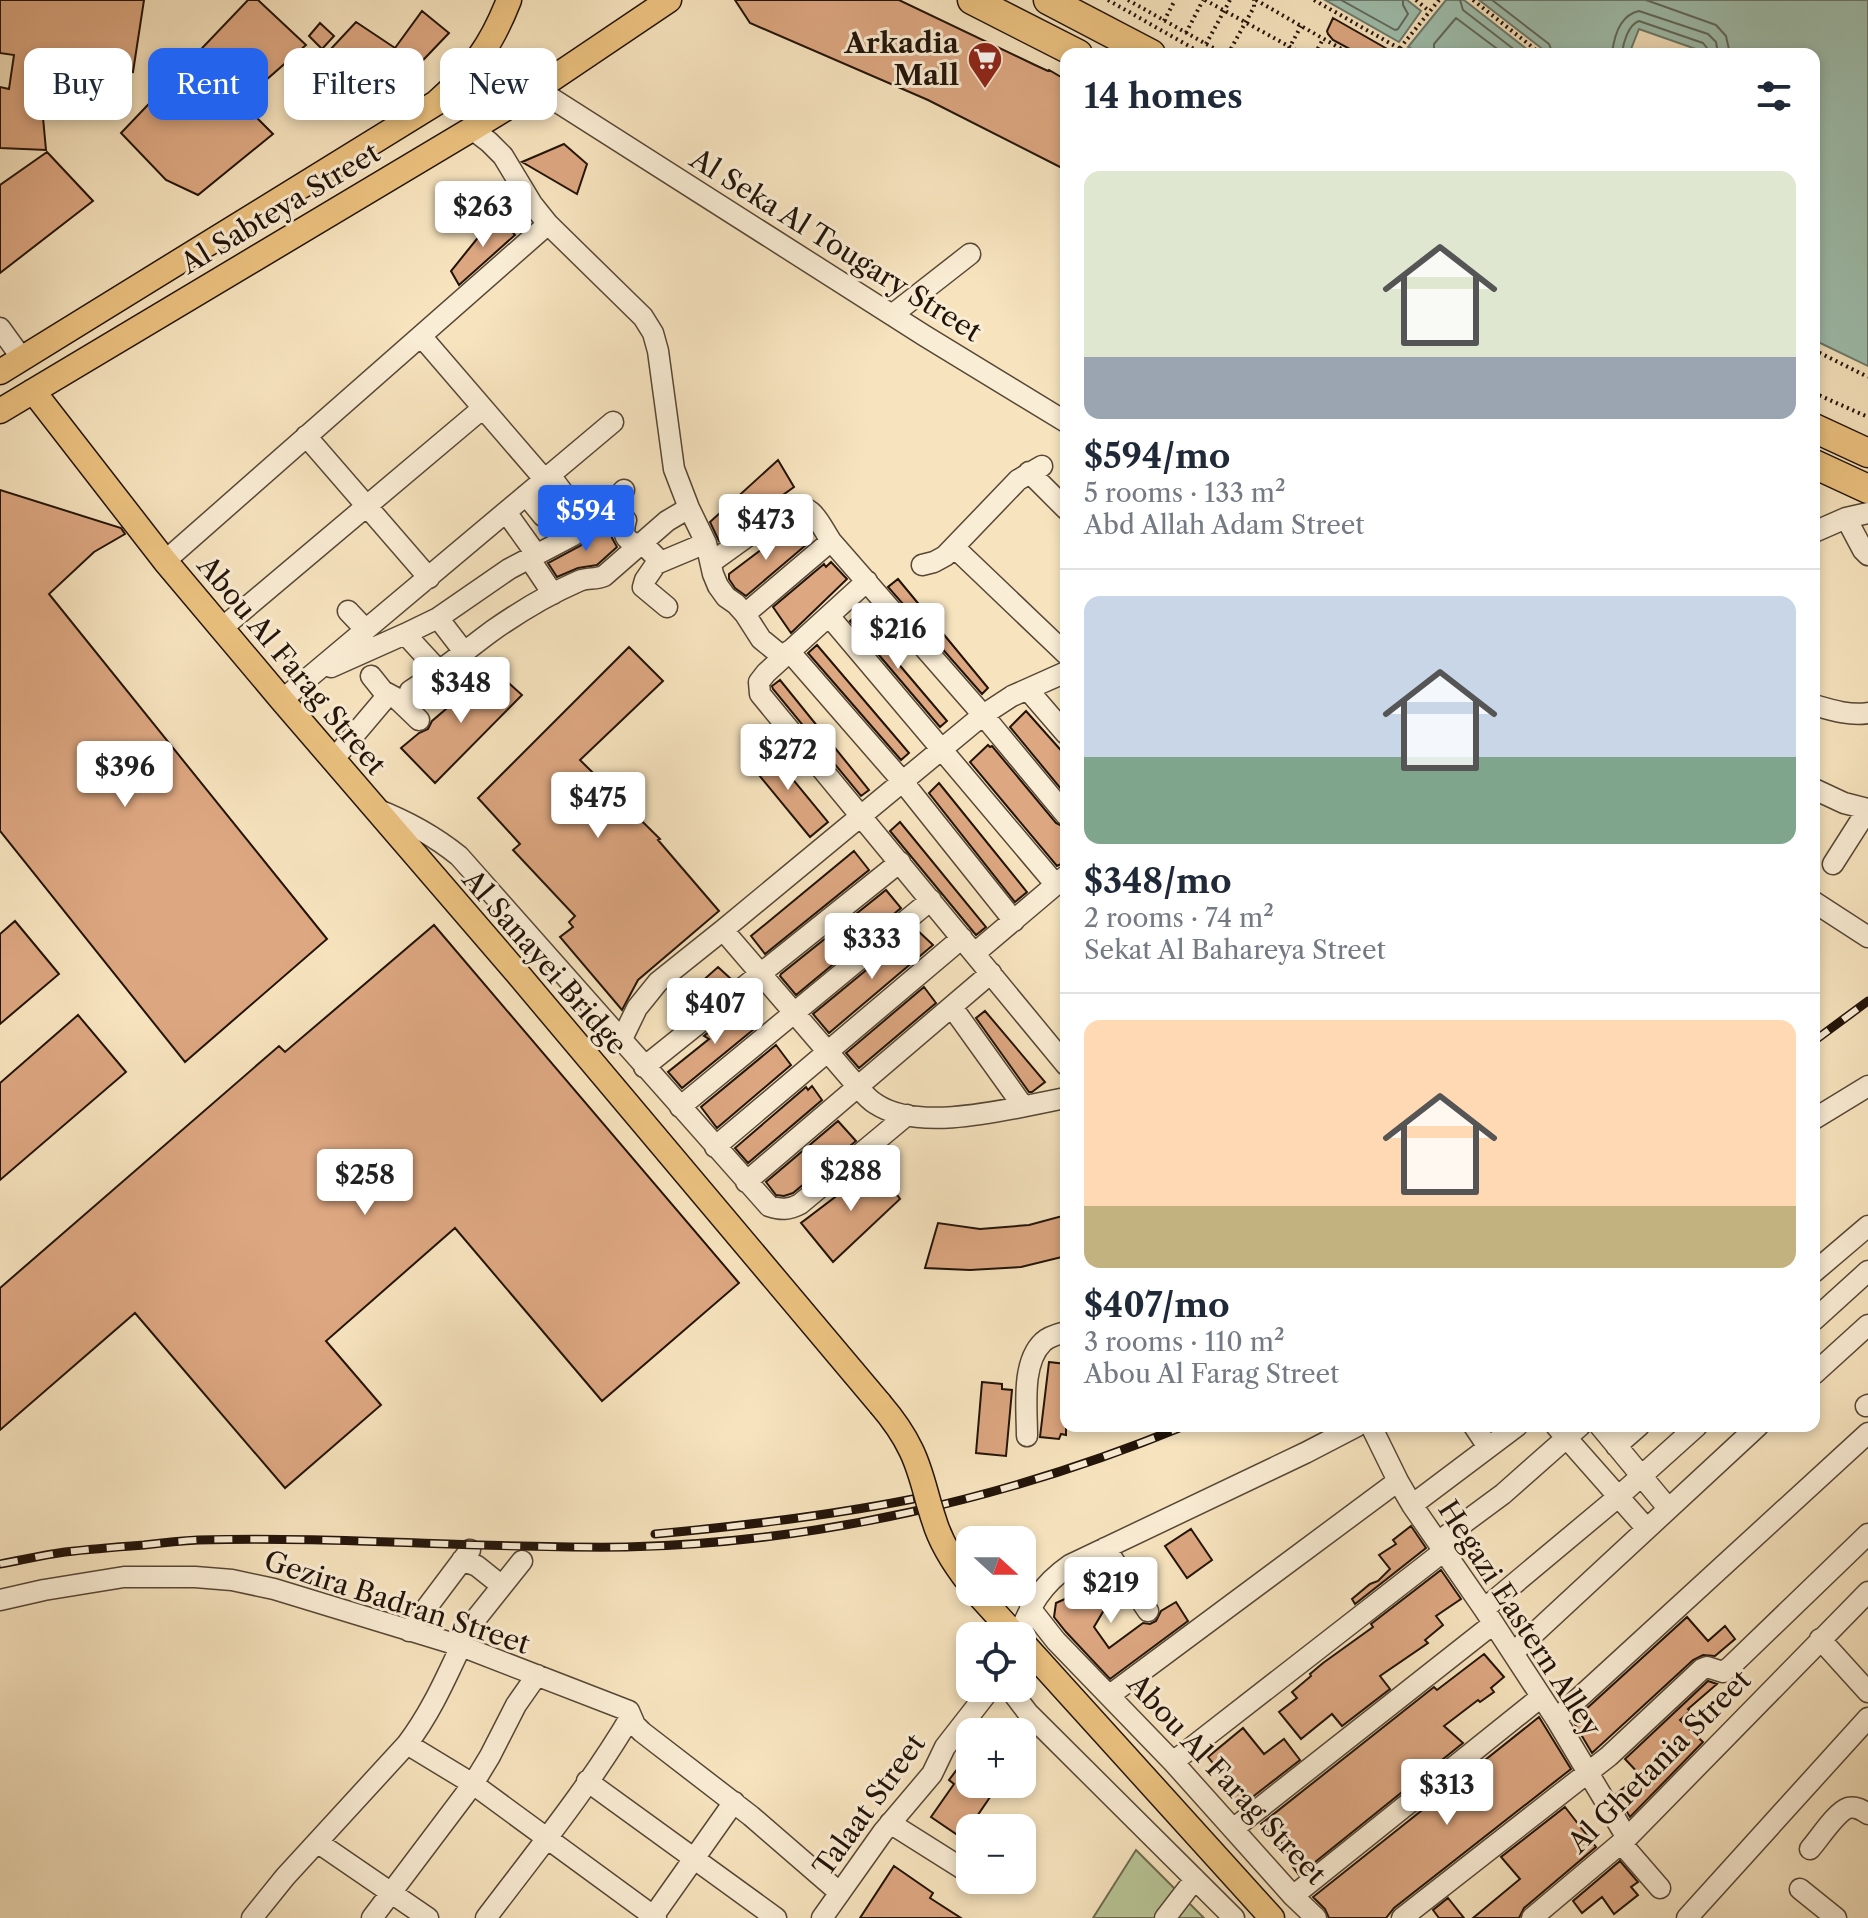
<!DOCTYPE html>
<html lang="en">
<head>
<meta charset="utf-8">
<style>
  :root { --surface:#fff; --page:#f2f2f3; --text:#1f2937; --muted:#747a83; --line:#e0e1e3; --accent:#2563eb }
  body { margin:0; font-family:"Libre Caslon Text",serif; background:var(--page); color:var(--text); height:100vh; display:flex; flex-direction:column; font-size:30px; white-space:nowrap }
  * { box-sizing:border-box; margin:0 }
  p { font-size:26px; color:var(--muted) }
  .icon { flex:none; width:44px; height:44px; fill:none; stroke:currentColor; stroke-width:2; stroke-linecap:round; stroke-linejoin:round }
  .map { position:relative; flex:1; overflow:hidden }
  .drawer { position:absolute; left:1060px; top:48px; width:760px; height:1384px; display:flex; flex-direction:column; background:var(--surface); border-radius:16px; box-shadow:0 4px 12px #0003 }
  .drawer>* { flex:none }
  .guide { position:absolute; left:24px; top:48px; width:760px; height:72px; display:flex; gap:16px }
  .needle { width:52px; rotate:111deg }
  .buttons { position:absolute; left:956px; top:1526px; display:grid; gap:16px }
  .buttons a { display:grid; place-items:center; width:80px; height:80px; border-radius:16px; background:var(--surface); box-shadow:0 4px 12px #0003; font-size:40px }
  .price { position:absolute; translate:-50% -68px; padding:0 18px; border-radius:8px; background:#fff; color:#222; font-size:26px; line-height:52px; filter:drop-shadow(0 2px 4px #0008) }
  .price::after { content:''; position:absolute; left:50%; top:48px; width:24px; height:18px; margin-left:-12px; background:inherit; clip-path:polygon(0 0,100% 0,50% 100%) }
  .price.active { background:var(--accent); color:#fff }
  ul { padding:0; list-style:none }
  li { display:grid; align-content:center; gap:16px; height:424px; padding:0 24px }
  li+li { border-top:2px solid var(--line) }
  li span { display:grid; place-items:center; height:248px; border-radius:16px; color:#555 }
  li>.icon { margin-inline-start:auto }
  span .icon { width:144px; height:144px; fill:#fffc; stroke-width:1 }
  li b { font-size:34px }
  h2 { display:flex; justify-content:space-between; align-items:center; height:96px; padding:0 24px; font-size:34px }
  .pill { padding:0 28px; border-radius:16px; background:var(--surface); box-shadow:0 4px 12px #0003; font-size:28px; line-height:72px }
  .pill.active { background:var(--accent); color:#fff }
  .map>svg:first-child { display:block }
  .green { fill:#b8c596; stroke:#6d6c50; stroke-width:2 }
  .water { fill:#9ebfae; stroke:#6c7a6c; stroke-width:2 }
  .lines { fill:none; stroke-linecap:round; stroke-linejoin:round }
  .shore { stroke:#60695c; stroke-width:2 }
  .building { fill:#dda781; stroke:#221309; stroke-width:2 }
  .minor-casing { stroke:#574736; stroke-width:23 }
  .major-casing { stroke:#221309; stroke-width:27 }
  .highway-casing { stroke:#221309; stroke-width:31 }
  .path { stroke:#221309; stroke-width:4; stroke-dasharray:2 4; stroke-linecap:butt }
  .minor { stroke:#faedd5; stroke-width:20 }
  .major { stroke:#ecc280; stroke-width:24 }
  .highway { stroke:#ecc280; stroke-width:28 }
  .rail-casing { stroke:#221309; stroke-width:9 }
  .rail { stroke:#faedd5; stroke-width:6; stroke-dasharray:18; stroke-linecap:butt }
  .major-bridge-casing { stroke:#221309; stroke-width:27; stroke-linecap:butt }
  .major-bridge { stroke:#ecc280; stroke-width:24 }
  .labels { text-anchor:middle; stroke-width:6; stroke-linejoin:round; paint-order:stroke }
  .poi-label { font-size:28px; font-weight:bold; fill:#221309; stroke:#faedd5; text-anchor:end }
  .street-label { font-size:28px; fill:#221309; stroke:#faedd5 }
</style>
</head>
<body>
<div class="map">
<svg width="1868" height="1918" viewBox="0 0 1868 1918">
  <rect width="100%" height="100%" fill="#f7e4bf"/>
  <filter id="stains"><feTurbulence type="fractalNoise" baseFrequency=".0025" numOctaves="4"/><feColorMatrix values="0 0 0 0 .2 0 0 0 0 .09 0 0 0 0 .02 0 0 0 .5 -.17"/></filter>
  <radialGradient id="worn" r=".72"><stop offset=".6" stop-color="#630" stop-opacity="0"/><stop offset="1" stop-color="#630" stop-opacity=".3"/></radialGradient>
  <path class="green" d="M1136,1850L1204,1918H1093Z"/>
  <path class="water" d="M1325,0H1407L1421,11L1399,42Z
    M1446,0H1464L1533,54H1422L1408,47Z
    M1479,0H1868V366L1814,340V54H1710L1639,29L1629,54H1549Z"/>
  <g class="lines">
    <path class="shore" d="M1341,0L1395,30L1398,29L1408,14L1403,5V0
      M1460,0L1463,10L1520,54
      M1492,0L1549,44L1553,54
      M1646,0L1716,25L1726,36L1730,54
      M1434,54V44L1456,18L1504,54
      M1612,54C1614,36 1620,15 1639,11L1708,34L1716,42L1718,54
      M1622,54C1623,43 1628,25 1639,21L1703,43L1707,48L1708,54"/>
  </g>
  <path class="building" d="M0,0H144L133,72L29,57L28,94L41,96L46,150L0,148V87L9,89L14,55L0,53Z
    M248,0H258L306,45L241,102L273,134L198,195L166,180L121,133Z
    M735,0H899L1035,65L1048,71L1049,70L1066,80V170L928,100L750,23Z
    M422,11L449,33L404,80L374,54L357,77L329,51L356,22L395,48Z
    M1333,18L1396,54H1359L1333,40L1328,34L1327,31Z
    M320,23L334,36L322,49L309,36Z
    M564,144L587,164L577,194L522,162Z
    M47,152L93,201L0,273V185Z
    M497,214L515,235L459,285L451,271Z
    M778,460L794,487L719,541L710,522Z
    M0,490L121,528L125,534L94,552L49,594L327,939L185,1062L0,831Z
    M610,522L612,538L617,547L597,565L578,568L557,577L548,563L580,546Z
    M791,527L806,545L746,596L735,588L729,579V574Z
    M831,562L847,579L791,633L773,607L824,564L826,567Z
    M898,579L988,688L982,694L888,587Z
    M857,615L947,721L940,727L850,621Z
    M817,645L909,753L901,760L808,653Z
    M629,647L663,681L580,760L660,839L658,840L719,911L638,980L622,1010L560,937L573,927L569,922L575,916L513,850L520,844L478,798Z
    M493,669L522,695L435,783L401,748L419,733L428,729L432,721Z
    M780,680L869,790L861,796L773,689L772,686Z
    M1026,711L1066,756V795L1010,727Z
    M988,745L990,747L992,746L1056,823L1066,828V861L1063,863L1057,866L970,762Z
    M767,748L828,822L810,837L749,763Z
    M939,783L1027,892L1015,902L929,793Z
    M900,822L986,927L976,935L890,831Z
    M854,851L869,870L765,954L751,936Z
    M886,890L901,908L796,995L780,976L781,974Z
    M15,921L59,974L0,1024V934Z
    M434,925L739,1283L602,1401L455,1228L326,1341L381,1405L285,1488L135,1313L0,1430V1288L279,1046L285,1052Z
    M916,929L933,945L829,1033L813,1014Z
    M718,967L732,980L683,1019L670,1010Z
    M924,987L936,1003L859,1068L846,1053Z
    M741,1006L759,1025L682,1088L668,1072L709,1039L704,1036Z
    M985,1011L1045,1082L1032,1092H1029L976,1018Z
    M78,1015L126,1072L0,1180V1083Z
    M776,1045L791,1065L717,1128L701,1107Z
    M812,1086L822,1100L748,1163L735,1148L806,1087L808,1090Z
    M838,1121L856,1141L793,1193L784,1196L776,1195L766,1182Z
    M876,1166L900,1199L833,1262L801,1223Z
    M1066,1215V1256L1021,1267L970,1270L925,1268L938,1223L980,1229L1029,1225Z
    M1049,1362L1066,1364V1435L1061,1434L1059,1439L1040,1437Z
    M982,1382L1002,1384V1389L1012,1390L1006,1456L976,1453Z
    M1411,1526L1426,1548L1355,1604L1352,1599L1370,1584L1378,1581L1390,1569L1379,1555L1396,1544L1393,1540Z
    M1191,1529L1212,1560L1187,1578L1165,1546Z
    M1098,1569L1104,1570L1117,1588L1094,1627L1109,1648L1143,1623L1150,1624L1156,1621L1161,1611L1176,1602L1188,1621L1110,1679L1066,1632L1054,1617L1056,1603L1085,1590L1078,1582L1085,1579L1084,1575Z
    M1441,1570L1461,1599L1436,1616L1443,1625L1425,1640L1428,1643L1380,1676L1390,1689L1342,1726L1332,1714L1301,1739L1279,1712L1297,1698L1292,1692L1311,1676L1310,1674L1323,1663L1373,1627L1371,1624Z
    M1687,1617L1708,1641L1725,1626L1735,1639L1715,1656L1703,1655L1693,1660L1592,1753L1573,1721Z
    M1484,1654L1504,1677L1491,1688L1494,1692L1480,1702L1478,1700L1444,1726L1463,1743L1299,1875L1288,1860L1291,1857L1274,1831L1270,1835L1261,1824L1434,1687L1437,1690Z
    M1708,1681L1717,1684L1688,1709L1690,1711L1680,1720L1703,1742L1630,1817L1616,1794L1640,1775L1625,1759Z
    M1539,1717L1571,1769L1394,1908L1386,1918H1329L1325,1909L1313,1897Z
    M1243,1728L1264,1754L1284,1739L1300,1760L1241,1806L1226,1789L1231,1786L1208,1757Z
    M970,1752V1784H999L962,1838L931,1817L954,1784L949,1780Z
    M1565,1807L1596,1847L1524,1908L1519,1918H1473L1520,1879L1501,1857Z
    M1620,1861L1638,1882L1631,1887L1638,1895L1614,1914L1602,1897L1582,1913L1573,1901Z
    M894,1866L933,1893L930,1898L961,1918H860Z
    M1448,1898L1464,1918H1439L1433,1910Z"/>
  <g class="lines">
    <defs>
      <path id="minor" d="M537,89L925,336L1066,422
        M472,129L489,142L503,156L532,204L548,224L643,317L653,333L658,351L674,469L689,508L706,543L713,574L718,586L726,597L736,604L745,614L761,639L783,657
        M892,315L970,254
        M0,328L21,357
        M421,336L545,480
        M306,436L429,578
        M1029,472L1066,509
        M550,475L567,498
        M526,495L543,516
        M611,504L626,520C621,537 627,543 644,545L655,556L656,564L645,580L643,587L667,607
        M506,512L536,554
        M1846,518L1863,550L1868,555
        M1814,532L1846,518L1868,513
        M955,548L1066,654
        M529,558L553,594
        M165,561L548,224
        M712,562L788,507C813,502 819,523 831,541L983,715L1066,815
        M656,564L706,543
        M922,565L934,562L945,556L1018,480L1042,466
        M867,581L766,673L759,682L760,694L1066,1065
        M348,611L366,630
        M745,614L831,541
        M829,616L1056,885
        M438,618L465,653
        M222,628L483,408
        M405,634L440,672
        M789,651L903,782L1014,921
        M331,667L405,634L438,618L509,569L572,536L604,511L624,490
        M371,676L383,691L396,698L419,720
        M1028,690L1066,734
        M410,691C439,673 465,651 492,631C519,612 549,594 579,581C588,577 595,580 604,576L667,521L689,508
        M282,700L613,422
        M1814,705C1831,710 1850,716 1868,713
        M333,760L388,695
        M1814,789L1844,803L1868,809
        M376,809C407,821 433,835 459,856L769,1206C781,1210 789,1210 800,1204L907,1115
        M1833,864L1868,809
        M1814,902L1868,937
        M723,930L858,1087C863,1093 869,1100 876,1104C921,1134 1016,1107 1066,1098
        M975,953L1066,876
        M952,1007L1023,1106
        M621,1041L637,1008L658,982L723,930L983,715L1012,696L1066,672
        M644,1067L900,862
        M680,1107L931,900
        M1814,1119L1868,1086
        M715,1147L962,938
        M746,1182L991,973
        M1814,1272L1868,1226
        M1814,1320L1868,1271
        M1814,1374L1868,1325
        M1866,1406L1868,1405
        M1371,1426L1398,1481L1412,1505L1484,1609L1556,1719L1627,1838
        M1474,1426L1488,1447
        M1556,1426L1647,1529
        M1600,1426L1668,1508
        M1027,1436C1027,1408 1021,1363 1043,1342C1048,1337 1058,1334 1066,1332
        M1616,1446L1639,1426
        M1412,1505L1517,1426
        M1438,1542L1503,1494L1580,1426
        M1105,1548L1148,1611
        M462,1560L477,1566L502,1586
        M0,1600L44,1590L124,1577H195L232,1580L274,1589L461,1646L629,1711L635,1725L642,1732L751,1816L840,1893
        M1030,1608L1056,1641L1173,1762L1293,1896L1316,1918
        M1484,1609L1618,1497L1697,1426
        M409,1631L470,1550
        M1018,1636C1031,1605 1041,1585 1070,1565L1305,1453L1357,1426
        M1820,1639L1868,1692
        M455,1645L522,1561
        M1513,1653L1758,1426
        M1009,1688L1028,1713L1234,1918
        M1110,1695L1398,1481
        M1556,1719L1868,1433
        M407,1744L473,1784L656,1918
        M1173,1762L1444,1551
        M587,1781L776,1918
        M890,1823L963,1869
        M1233,1829L1493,1624
        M317,1842L428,1918
        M1621,1843L1660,1888
        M1810,1849C1819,1839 1836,1812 1848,1808C1856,1806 1862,1810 1868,1814
        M1800,1889L1836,1918
        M1293,1896L1541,1697
        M252,1918L285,1877L407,1744C430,1714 445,1680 461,1646
        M372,1918L473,1784L490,1756L516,1705L537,1675
        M486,1918C536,1852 589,1787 631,1716
        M652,1918L734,1802
        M822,1918L883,1832L932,1774L945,1747L991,1688
        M1165,1918L1195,1879
        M1402,1918L1609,1756L1702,1669L1707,1667L1723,1672L1730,1667L1868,1534
        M1532,1918L1627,1838L1868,1592
        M1687,1918L1868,1718"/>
      <path id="major" d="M0,372L436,103C473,70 491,46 509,0
        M33,391L165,561L282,700L518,974L880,1404
        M0,411L472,129L537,89L669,0
        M976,1592L1016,1636
        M1022,1642L1272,1918"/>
      <path id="highway" d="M972,0L1078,54
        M1048,0L1151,54
        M1814,428L1868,453
        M1814,464L1868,489"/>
    </defs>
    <use href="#minor" class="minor-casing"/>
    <use href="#major" class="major-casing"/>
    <use href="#highway" class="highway-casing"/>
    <path class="path" d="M1108,0L1203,54
      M1128,0L1224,54
      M1205,0L1303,54
      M1256,0L1350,54
      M1314,0L1409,54
      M1416,0L1429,11
      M1473,0L1541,54
      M1164,21L1175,0
      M1186,33L1203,0
      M1206,44L1230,0
      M1400,48L1439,0
      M1228,54L1254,7V0
      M1286,54L1301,26
      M1315,54L1323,39
      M1814,350L1868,377
      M1814,393L1868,417"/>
    <use href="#minor" class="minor"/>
    <use href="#major" class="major"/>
    <use href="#highway" class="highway"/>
    <defs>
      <path id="rail" d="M1814,1041L1868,1001
        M655,1534C743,1526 827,1516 913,1499
        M0,1564C22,1560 43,1555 65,1552C91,1549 117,1547 144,1545C161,1543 180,1541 198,1540C341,1536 483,1549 626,1547C816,1543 1009,1498 1184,1426"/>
    </defs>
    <use href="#rail" class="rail-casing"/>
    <use href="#rail" class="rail"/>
    <defs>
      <path id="major-bridge" d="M880,1404C892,1418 903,1433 911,1450C922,1472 926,1497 934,1520C941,1544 955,1565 970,1584"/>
    </defs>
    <use href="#major-bridge" class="major-bridge-casing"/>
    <use href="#major-bridge" class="major-bridge"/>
  </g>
  <defs>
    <symbol id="supermarket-pin" viewBox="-11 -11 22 30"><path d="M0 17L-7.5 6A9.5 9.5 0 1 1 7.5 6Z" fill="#8f2418" stroke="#faedd5"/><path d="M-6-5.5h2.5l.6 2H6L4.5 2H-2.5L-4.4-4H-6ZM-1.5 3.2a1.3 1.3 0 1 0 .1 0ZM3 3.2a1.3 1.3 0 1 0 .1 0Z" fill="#fff"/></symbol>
  </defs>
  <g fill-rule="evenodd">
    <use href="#supermarket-pin" x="965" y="39" width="40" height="54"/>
  </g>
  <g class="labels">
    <g class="poi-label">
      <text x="959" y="53">Arkadia<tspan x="959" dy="32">Mall</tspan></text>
    </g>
    <g class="street-label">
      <text transform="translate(280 208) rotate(-31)" y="10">Al Sabteya Street</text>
      <text transform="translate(836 245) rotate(32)" y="10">Al Seka Al Tougary Street</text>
      <text transform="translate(292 665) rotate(50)" y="10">Abou Al Farag Street</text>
      <text transform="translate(545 962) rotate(49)" y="10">Al Sanayei Bridge</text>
      <text transform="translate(397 1602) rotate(18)" y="10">Gezira Badran Street</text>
      <text transform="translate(1520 1618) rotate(57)" y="10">Hegazi Eastern Alley</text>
      <text transform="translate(1659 1761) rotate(-45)" y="10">Al Ghetania Street</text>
      <text transform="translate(1227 1779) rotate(47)" y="10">Abou Al Farag Street</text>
      <text transform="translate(869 1805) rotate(-54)" y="10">Talaat Street</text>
    </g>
  </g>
  <rect width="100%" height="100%" filter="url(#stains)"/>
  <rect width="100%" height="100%" fill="url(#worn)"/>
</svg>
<div class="buttons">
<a><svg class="needle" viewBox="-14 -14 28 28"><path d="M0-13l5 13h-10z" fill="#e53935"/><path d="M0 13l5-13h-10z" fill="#747a83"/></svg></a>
<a><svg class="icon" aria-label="locate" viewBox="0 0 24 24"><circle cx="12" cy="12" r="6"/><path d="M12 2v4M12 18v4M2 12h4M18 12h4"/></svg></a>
<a>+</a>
<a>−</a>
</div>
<b class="price" style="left:483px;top:249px">$263</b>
<b class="price active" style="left:586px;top:553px">$594</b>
<b class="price" style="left:766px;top:562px">$473</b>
<b class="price" style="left:898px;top:671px">$216</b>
<b class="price" style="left:461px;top:725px">$348</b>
<b class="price" style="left:788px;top:792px">$272</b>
<b class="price" style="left:125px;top:809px">$396</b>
<b class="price" style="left:598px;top:840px">$475</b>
<b class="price" style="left:872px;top:981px">$333</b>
<b class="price" style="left:715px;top:1046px">$407</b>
<b class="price" style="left:851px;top:1213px">$288</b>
<b class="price" style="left:365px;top:1217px">$258</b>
<b class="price" style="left:1111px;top:1625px">$219</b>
<b class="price" style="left:1447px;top:1827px">$313</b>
<div class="guide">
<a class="pill">Buy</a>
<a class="pill active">Rent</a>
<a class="pill">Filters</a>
<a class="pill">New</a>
</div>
<section class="drawer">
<h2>14 homes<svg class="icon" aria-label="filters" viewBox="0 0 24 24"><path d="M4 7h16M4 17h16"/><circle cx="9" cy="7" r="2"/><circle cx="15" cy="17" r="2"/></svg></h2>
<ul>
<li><span style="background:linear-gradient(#dfe7d0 75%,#9aa5b1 0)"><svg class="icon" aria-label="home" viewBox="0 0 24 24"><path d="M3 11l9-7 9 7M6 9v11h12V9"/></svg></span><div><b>$594/mo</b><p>5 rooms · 133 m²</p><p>Abd Allah Adam Street</p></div></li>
<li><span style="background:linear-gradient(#c9d6e8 65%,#7fa58c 0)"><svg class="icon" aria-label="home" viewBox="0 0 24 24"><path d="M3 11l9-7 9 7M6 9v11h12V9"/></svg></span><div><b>$348/mo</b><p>2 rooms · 74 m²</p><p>Sekat Al Bahareya Street</p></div></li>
<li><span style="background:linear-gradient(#ffd9b3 75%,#c2b280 0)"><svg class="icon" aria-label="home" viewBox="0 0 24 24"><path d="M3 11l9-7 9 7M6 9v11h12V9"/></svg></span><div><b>$407/mo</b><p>3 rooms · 110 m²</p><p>Abou Al Farag Street</p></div></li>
</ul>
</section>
</div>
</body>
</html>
